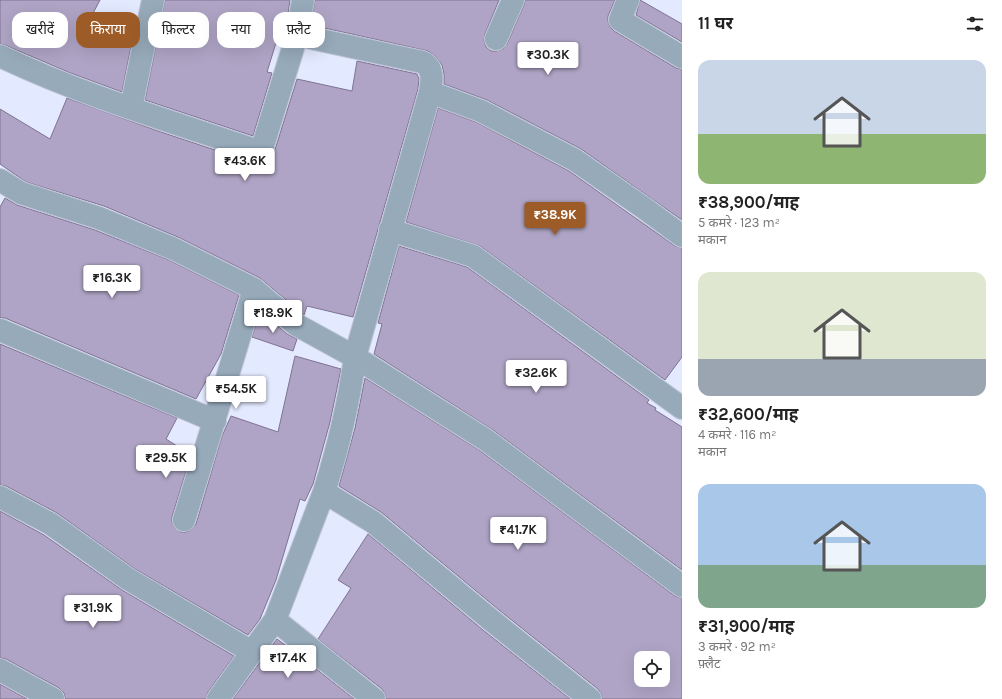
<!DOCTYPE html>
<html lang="hi">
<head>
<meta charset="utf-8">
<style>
  :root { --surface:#fff; --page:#f2f2f2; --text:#222; --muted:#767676; --accent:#9d5c27 }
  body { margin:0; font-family:Karla,"Noto Sans Devanagari",sans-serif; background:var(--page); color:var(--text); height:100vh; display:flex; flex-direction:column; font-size:15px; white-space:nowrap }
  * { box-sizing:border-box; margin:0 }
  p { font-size:13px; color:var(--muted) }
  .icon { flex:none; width:22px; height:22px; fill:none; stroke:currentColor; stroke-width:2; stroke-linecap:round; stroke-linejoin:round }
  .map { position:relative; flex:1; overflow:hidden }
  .panel { display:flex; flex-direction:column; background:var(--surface); width:320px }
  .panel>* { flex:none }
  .hud { position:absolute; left:12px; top:12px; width:380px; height:36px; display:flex; gap:8px }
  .fabs { position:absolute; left:634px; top:651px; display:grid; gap:8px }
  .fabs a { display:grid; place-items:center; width:36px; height:36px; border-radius:8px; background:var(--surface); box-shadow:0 4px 16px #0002; font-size:20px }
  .price { position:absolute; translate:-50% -34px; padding:0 9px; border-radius:4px; background:#fff; color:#222; font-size:13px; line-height:26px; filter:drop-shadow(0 1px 2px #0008) }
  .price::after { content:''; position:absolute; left:50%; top:24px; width:12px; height:9px; margin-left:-6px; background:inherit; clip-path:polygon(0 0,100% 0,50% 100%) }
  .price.on { background:var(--accent); color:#fff }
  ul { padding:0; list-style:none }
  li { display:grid; align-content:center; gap:8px; height:212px; padding:0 16px }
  li span { display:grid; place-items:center; height:124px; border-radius:12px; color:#555 }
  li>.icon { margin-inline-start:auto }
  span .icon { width:72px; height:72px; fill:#fffc; stroke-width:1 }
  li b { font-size:17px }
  h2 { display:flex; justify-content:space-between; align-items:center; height:48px; padding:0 16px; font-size:17px }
  .chip { padding:0 14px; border-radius:12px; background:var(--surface); box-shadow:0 4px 16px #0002; font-size:14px; line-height:36px }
  .chip.on { background:var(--accent); color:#fff }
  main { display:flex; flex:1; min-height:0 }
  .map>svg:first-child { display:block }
  .building { fill:#afa4c5; stroke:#7e7392; fill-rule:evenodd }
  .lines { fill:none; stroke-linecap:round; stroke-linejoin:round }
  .minor-casing { stroke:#c0c5d9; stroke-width:24 }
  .minor { stroke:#97aaba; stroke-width:22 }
</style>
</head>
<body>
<main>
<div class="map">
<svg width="682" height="699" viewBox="0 0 682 699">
  <rect width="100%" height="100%" fill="#e3e9fe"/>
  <path class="building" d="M0,0H100L90,19L133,36L122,92L68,72L5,45L0,44Z
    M165,0H290L287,21L283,20L267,72L272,73L253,136L145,100Z
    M315,0H499L485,34L484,40L486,47L491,51H497L503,49L507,44L524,5L525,0H615L608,16V21L610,27L614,31L676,68L682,69V220L581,149L487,100L444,84V74L442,65L435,56L428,51L311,25Z
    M640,0L682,24V42L636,15Z
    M357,61L417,74L419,79L418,89L353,317L307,306L304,315L260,278L180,238L104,206L26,182L0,164V109L50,139L67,98L158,131L257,164H264L270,161L273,156L297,79L352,91Z
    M438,108L476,122L569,171L675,246L682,248V357L665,380L480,246L406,222Z
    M5,198L17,205L95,230L169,260L239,295L221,354L196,399L5,318H0V207Z
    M399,246L467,267L649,400L647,403L656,408L655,410L682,427V570L493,430L374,354L382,324L378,323Z
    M260,311L287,334L297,339L293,351L252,337Z
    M0,344L177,418L166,439L191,455L172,517V522L175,528L181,532H186L192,529L196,524L222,436L231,416L278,432L295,356L341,369L330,422L313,484L305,501L300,499L276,580L260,619L248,635L135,569L57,513L6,486L0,485Z
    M365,378L479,450L675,596L682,598V699H602L601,694L598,689L499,610L381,512L339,486L355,428ZM641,658H663V680H641Z
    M0,511L44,535L122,590L234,656L208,692L206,699H65L64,693L59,688L6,659L0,658Z
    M368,534L483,630L570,699H386L385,694L382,689L318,639L351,588L338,580Z
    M277,639L300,656L354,699H233Z
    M0,684L27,699H0Z"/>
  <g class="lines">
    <defs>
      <path id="minor" d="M628,0L620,20L682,57
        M496,39L513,0
        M0,56C84,96 173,122 261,152L297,35L303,0
        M430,92L481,111L575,160L644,208L682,236
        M131,108L153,0
        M0,180L21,193L99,218L174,249L254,289L295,324L355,357L486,440L682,586
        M390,230L473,256L682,408
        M0,330L215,421
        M324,492L373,522L491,620L590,699
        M0,497L51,524L128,579L252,652
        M184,520L254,289
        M275,620L374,699
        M0,670L53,699
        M218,699L275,620L324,492C338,448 349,402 355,357L430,92C432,81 434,67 422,62L297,35"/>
    </defs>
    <use href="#minor" class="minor-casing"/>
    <use href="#minor" class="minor"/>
  </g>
</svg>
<div class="fabs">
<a><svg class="icon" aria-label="locate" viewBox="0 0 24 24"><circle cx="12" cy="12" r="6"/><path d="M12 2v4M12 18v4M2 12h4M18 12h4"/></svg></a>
</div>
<b class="price" style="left:548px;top:76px">₹30.3K</b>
<b class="price" style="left:245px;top:182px">₹43.6K</b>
<b class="price on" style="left:555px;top:236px">₹38.9K</b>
<b class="price" style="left:112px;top:299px">₹16.3K</b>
<b class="price" style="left:273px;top:334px">₹18.9K</b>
<b class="price" style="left:536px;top:394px">₹32.6K</b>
<b class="price" style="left:236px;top:410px">₹54.5K</b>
<b class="price" style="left:166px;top:479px">₹29.5K</b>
<b class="price" style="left:518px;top:551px">₹41.7K</b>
<b class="price" style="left:93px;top:629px">₹31.9K</b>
<b class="price" style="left:288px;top:679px">₹17.4K</b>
<div class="hud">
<a class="chip">खरीदें</a>
<a class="chip on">किराया</a>
<a class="chip">फ़िल्टर</a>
<a class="chip">नया</a>
<a class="chip">फ़्लैट</a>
</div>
</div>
<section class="panel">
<h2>11 घर<svg class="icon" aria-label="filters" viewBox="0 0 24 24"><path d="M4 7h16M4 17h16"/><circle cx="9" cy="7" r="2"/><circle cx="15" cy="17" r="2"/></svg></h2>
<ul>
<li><span style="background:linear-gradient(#c9d6e8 60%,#8fb573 0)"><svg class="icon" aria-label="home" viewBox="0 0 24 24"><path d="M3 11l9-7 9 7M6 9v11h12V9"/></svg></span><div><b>₹38,900/माह</b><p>5 कमरे · 123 m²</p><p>मकान</p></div></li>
<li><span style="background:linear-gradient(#dfe7d0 70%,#9aa5b1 0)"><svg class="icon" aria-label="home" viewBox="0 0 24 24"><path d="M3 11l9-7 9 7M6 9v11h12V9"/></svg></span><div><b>₹32,600/माह</b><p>4 कमरे · 116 m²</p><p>मकान</p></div></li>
<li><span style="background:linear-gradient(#a9c7e8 65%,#7fa58c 0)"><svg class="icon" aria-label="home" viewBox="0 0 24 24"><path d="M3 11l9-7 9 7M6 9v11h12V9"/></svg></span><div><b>₹31,900/माह</b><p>3 कमरे · 92 m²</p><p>फ़्लैट</p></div></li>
</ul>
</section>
</main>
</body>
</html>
